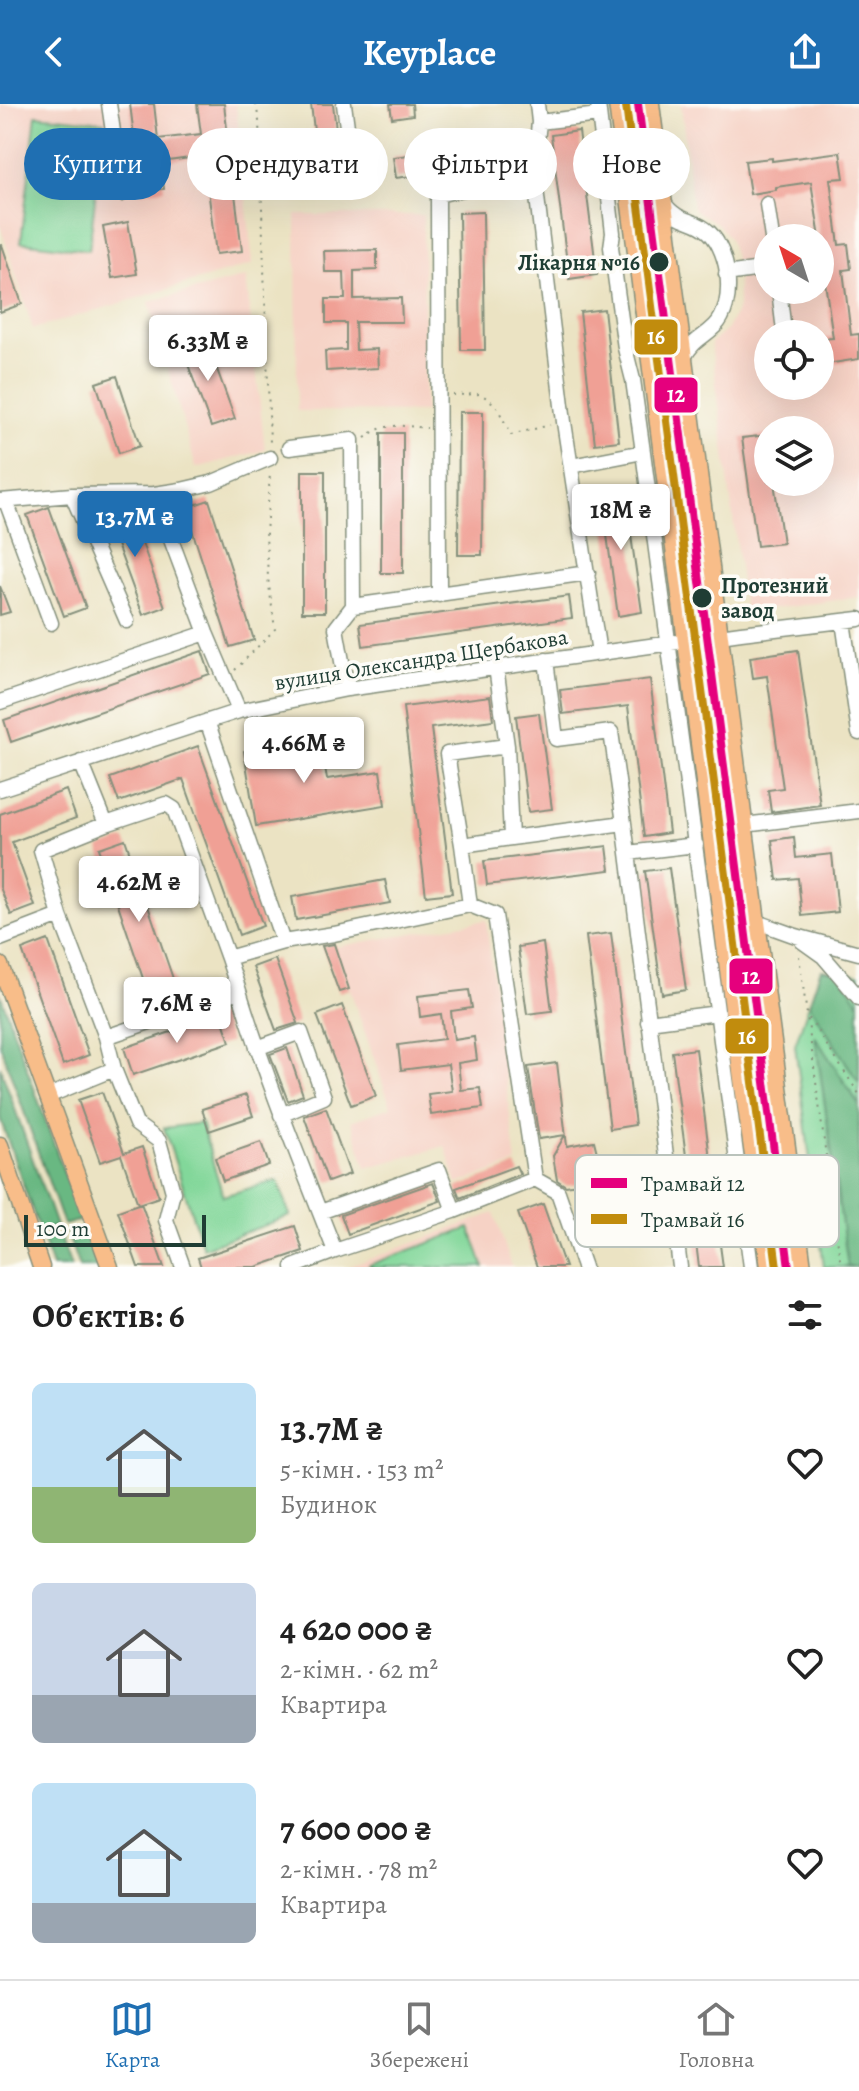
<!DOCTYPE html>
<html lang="uk">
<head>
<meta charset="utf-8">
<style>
  :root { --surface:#fff; --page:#f6f6f6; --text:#222; --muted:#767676; --line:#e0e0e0; --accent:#1f6fb2 }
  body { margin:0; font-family:Alegreya,serif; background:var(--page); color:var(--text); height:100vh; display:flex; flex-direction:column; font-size:30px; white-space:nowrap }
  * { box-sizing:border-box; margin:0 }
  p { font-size:26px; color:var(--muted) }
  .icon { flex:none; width:44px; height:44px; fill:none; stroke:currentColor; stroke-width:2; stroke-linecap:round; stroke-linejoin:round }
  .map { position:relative; height:1163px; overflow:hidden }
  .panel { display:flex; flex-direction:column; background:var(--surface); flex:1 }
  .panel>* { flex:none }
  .hud { position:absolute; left:24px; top:24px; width:812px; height:72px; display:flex; gap:16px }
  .needle { width:52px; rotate:321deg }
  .buttons { position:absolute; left:754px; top:120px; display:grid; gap:16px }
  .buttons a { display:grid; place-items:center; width:80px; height:80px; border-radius:50%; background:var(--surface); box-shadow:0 8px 32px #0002; font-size:40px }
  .scale { position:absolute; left:24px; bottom:20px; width:182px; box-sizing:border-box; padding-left:8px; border:4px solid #1f3d34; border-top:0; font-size:22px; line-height:28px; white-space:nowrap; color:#1f3d34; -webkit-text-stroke:6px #fdfcf7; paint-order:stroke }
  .price { position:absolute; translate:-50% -68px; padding:0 18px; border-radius:8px; background:#fff; color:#222; font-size:26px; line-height:52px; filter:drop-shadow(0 2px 4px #0008) }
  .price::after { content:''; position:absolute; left:50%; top:48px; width:24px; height:18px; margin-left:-12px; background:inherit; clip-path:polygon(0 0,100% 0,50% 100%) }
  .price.on { background:var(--accent); color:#fff }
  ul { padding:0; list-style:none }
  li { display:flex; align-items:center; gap:24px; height:200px; padding:0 32px }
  li span { display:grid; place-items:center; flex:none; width:224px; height:160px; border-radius:12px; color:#555 }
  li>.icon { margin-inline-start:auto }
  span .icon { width:96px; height:96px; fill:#fffc; stroke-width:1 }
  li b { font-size:34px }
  h2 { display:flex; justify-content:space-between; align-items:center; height:96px; padding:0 32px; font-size:34px }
  .chip { padding:0 28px; border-radius:36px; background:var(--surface); box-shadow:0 8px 32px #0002; font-size:28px; line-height:72px }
  .chip.on { background:var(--accent); color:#fff }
  header { display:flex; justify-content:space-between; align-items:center; height:104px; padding:0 32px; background:var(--accent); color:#fff; font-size:36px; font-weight:600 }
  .tabs { display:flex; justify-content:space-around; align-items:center; height:112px; border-top:2px solid var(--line); background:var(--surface); font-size:22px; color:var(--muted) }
  .tabs a { display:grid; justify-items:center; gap:4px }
  .tabs .on { color:var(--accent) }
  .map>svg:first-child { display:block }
  .built { fill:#f6d2c5; fill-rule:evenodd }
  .green { fill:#82d79a; stroke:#508a67; stroke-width:2 }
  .forest { fill:#69b882; stroke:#447a5b; stroke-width:2 }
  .building { fill:#f0a095 }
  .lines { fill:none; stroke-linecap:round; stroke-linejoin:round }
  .minor-casing { stroke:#85907c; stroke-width:17 }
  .major-casing { stroke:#85907c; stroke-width:19 }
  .path { stroke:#85907c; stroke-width:2; stroke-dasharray:2 6; stroke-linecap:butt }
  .minor { stroke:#fff; stroke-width:14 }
  .major { stroke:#f8bd89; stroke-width:16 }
  .tram-1-casing { stroke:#fdfcf7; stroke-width:14 }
  .tram-2-casing { stroke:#fdfcf7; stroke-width:14 }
  .tram-1 { stroke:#e5007d; stroke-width:8 }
  .tram-2 { stroke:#c18c0d; stroke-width:8 }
  .stop-dot { fill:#1f3d34; stroke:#fdfcf7; stroke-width:3 }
  .labels { text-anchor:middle; stroke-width:7; stroke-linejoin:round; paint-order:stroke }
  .stop-label { font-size:22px; font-weight:bold; fill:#1f3d34; stroke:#fdfcf7; text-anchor:end }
  .street-label { font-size:22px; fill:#1f3d34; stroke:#fdfcf7 }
  .key { fill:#fdfcf7; stroke:#bac3bc; stroke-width:2 }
  .key-label { font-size:22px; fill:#1f3d34 }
  .line-badge { stroke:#fdfcf7; stroke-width:3 }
  .badge-label { font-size:22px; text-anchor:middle; font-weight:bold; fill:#fff }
</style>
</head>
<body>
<header><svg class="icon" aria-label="back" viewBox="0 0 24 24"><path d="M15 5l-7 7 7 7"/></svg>Keyplace<svg class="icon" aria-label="share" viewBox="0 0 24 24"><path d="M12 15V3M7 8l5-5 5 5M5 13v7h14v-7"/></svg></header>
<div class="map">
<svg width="859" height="1163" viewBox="0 0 859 1163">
  <rect width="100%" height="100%" fill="#fdfcf7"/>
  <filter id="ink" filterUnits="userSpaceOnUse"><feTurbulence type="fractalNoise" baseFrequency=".0125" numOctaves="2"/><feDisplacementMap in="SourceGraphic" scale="16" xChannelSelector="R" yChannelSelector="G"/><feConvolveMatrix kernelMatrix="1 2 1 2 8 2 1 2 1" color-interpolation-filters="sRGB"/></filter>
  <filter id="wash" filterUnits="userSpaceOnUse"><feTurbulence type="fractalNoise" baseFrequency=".006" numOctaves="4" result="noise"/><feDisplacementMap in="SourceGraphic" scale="32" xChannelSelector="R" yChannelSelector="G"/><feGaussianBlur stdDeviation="1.8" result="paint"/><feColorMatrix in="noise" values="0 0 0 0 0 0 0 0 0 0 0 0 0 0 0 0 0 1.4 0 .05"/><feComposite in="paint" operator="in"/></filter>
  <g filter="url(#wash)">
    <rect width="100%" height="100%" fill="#ebe3c3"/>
    <path class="built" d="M0,0H236L253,160L33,225L0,121Z
      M681,0H859V493L745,509L711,239L727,225L738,203V168L730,136L718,120L693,105ZM768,134H820V186H768ZM768,230H820V282H768ZM768,326H820V378H768Z
      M296,111H423L425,308L297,307Z
      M246,173L265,346L196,364L149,198Z
      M486,816L516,1060L457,1080L445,1042L366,1064L351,1017L391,1003L335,843Z
      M494,1109L512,1163H348Z"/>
    <path class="green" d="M36,11L104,18L89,146L21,138Z
      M821,865L859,871V1163H824L795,941Z
      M201,1019L223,1092L278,1076L290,1112L203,1144L164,1024Z
      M470,1124L484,1163H370L369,1161Z"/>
    <path class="forest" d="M821,865L839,868L859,899V979L809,900Z
      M0,889L81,1116L64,1121L0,940Z
      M815,932L859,1001V1163H848Z
      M0,962L56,1122L40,1128L0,1014Z
      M84,1124L98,1163H79L67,1129Z
      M60,1132L71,1163H52L43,1137Z"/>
    <g id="blocks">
      <path class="building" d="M130,0H154L158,35L201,30L197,0H224L242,147L216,150L204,52L161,58L164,85L141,88Z
        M311,0H333L342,76L320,79Z
        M390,0H412L413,11L392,14Z
        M579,27L597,171L569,175L551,31Z
        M498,39L501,61L396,74L393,53Z
        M840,48L844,74L830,75L839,141L848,140L851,165L843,166L851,231L859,230V255L820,261V235L833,234L825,178H820V134L811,78L776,83V86L750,90L745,57L772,54V57Z
        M483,108L485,246H461L459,109Z
        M128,118L137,170L112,174L103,123Z
        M0,141H2L22,200L0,208Z
        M377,146V166L354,167V195L401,194L402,218H355L356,246L377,245L378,264L326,267L325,247L346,246V219H326V195H345L344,168H325L324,147Z
        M604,205L619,337L595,340L580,208Z
        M206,235L235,315L211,323L182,244Z
        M117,272L140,342L119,349L96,279Z
        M459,308H483L482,451H458Z
        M381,329H403V469H381Z
        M768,331V378H774L783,439L757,442L742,334Z
        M302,367H325V508H302Z
        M624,383L642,508L618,512L601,387Z
        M209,396L254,536L230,543L185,404Z
        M128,400L165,503L143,511L105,408Z
        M49,403L86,504L64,512L27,411Z
        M0,482L10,508L0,511Z
        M569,492L572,514L363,542L360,520Z
        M798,546L820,701L771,708L768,686L783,684L767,572L753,574L750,553Z
        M202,547L210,570L11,638L4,616Z
        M650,575L669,729L644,733L628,602L563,610L560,586Z
        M490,592L493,616L431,624L452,789L426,792L403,603Z
        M539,609L552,705L528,708L516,612Z
        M320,635L327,675L380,667L385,701L256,722L244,647Z
        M198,642L263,822L239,831L183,675L119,698L110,674Z
        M66,686L76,714L12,738L35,802L11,811L0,783V710Z
        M794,733L796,754L832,750L838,808L802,812L798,774L777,776L772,736Z
        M125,735L180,895L153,904L99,744Z
        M607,742L610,766L487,781L484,757Z
        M669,764L686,886L662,890L645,767Z
        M385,776L390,799L296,816L292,793Z
        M611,829L635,1021L610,1025L586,832Z
        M48,836L89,951L63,961L22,846Z
        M543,839L552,907L527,910L518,843Z
        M334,840L349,885L339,888L322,842Z
        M275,855L298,919L276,926L253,863Z
        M469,886L472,904L451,907L454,936L474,933L477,956L458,959L461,986L480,984L483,1004L431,1011L428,990L452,987L448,960L401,966L398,941L444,935L441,910L420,913L418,892Z
        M342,901L376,992L351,1001L317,911Z
        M221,911L230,938L133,971L124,944Z
        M287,944L303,991L288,997L270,950Z
        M696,945L712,1070L689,1074L672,948Z
        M557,959L567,1042L594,1037L609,1096L619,1094L614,1058L656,1053L658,1069L649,1070L653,1112L581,1119L577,1080L566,1082L557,1076L553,1052L565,1031L539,1035L528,963Z
        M102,988L124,1049L142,1043L159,1093L138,1100L121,1051L100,1058L78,996Z
        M246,991L253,1012L209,1027L202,1005Z
        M326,1004L350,1070L328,1078L304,1012Z
        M261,1038L269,1061L223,1077L215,1054Z
        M516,1062L520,1070L460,1094L456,1084Z
        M433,1079L440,1097L348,1130L341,1111Z
        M141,1099L164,1163H138L118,1107Z
        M543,1100L565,1163H537L518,1109Z
        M716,1111L723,1163H699L693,1114Z
        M295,1122L303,1147L256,1163H201L198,1154Z"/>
    </g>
  </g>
  <g filter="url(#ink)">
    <use href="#blocks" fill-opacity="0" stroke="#85907c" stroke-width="2"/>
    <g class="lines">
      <defs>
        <path id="minor" d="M109,0L122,90
          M344,0L354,76
          M537,0L539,18L534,68L564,318L599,549
          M598,0L613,129L611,143L625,244L633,276L643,348L751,1163
          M539,18L599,11
          M663,98C680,121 693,113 709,128C730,148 736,201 715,222C702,235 694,235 684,253
          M767,100L772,134
          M726,170L768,164
          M779,186L784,227
          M289,344L352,336L353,502L336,524L347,585
          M571,362L643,348
          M154,390L206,529L239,607
          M72,391L127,517
          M0,397L72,391L154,390L181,386L211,379L270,354
          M6,397L51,519
          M439,491L438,91L534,68
          M353,502L588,469
          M843,517L859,629
          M546,556L556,635L611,628L624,719
          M0,598L206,529
          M207,617L283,838
          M81,658L106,720
          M0,685L239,607L347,585L741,529L859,515
          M744,721L859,707
          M511,734L624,719L628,749L696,741
          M462,741L447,650L507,642
          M628,749L680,1163
          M470,801L495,811L535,1075L558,1088L584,1163
          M60,812L41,746L106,720L166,700L174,705L228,854
          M757,818L796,832L859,849
          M0,835L60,812L106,933
          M802,837L823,852L859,894
          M239,887C266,975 301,1060 335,1147L293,1163
          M648,918L718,909
          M257,944L301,928L324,993L281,1011
          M114,965L136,1020L159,1037L173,1088L166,1116L183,1163
          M48,992L114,965L106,933L239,887L228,854L283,838L334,830L470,801L462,741L511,734L507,642L496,563
          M671,1090L739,1079
          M323,1107L439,1066L454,1107
          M575,1137L675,1124
          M335,1147L454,1107L535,1075"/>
        <path id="major" d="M617,0L743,982L769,1163
          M651,0L757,818L803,1163
          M0,861L110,1163
          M0,1041L41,1163"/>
      </defs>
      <use href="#minor" class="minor-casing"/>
      <use href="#major" class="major-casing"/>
      <path class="path" d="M256,0L259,17L270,339
        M453,291L481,290L496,301L511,331L550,321
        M365,334C385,317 403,322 427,324
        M235,566L275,525L268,474L266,430L270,369
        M799,852L841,1163
        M809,914L859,990
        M46,1131L78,1121"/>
      <use href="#minor" class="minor"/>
      <use href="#major" class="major"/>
      <defs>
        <path id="tram-1" d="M638,0L789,1163"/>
        <path id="tram-2" d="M626,2L777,1163"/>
      </defs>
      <use href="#tram-1" class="tram-1-casing"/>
      <use href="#tram-2" class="tram-2-casing"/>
      <use href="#tram-1" class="tram-1"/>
      <use href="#tram-2" class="tram-2"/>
    </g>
  </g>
  <g class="stop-dot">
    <circle cx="659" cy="158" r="11"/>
    <circle cx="702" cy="494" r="11"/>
  </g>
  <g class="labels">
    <g class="stop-label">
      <text x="640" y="166">Лікарня №16</text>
      <text x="721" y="489" text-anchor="start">Протезний<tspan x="721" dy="25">завод</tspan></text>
    </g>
    <g class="street-label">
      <text transform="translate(421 555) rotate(-9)" y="8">вулиця Олександра Щербакова</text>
    </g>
  </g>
  <rect x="575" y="1051" width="264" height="92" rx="12" class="key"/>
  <rect x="591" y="1074" width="36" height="10" fill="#e5007d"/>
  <rect x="591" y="1110" width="36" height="10" fill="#c18c0d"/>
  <g class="key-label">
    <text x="641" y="1087">Трамвай 12</text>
    <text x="641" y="1123">Трамвай 16</text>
  </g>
  <g class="line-badge">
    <rect x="633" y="214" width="46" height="38" rx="8" fill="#c18c0d"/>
    <rect x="653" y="272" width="46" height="38" rx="8" fill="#e5007d"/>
    <rect x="728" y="853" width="46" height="38" rx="8" fill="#e5007d"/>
    <rect x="724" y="913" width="46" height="38" rx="8" fill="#c18c0d"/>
  </g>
  <g class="badge-label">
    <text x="656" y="240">16</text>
    <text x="676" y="298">12</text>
    <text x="751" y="880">12</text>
    <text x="747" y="940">16</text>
  </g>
</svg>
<div class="buttons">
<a><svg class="needle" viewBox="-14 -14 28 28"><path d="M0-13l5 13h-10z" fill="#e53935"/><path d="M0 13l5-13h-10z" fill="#767676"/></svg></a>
<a><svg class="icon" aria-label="locate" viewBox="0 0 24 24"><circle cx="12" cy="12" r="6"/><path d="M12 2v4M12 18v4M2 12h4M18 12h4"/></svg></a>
<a><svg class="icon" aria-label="layers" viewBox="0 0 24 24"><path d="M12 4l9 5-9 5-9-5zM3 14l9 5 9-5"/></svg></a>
</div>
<div class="scale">100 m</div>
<b class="price" style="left:208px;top:279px">6.33M ₴</b>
<b class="price" style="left:621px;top:448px">18M ₴</b>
<b class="price on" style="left:135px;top:455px">13.7M ₴</b>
<b class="price" style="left:304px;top:681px">4.66M ₴</b>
<b class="price" style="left:139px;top:820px">4.62M ₴</b>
<b class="price" style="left:177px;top:941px">7.6M ₴</b>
<div class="hud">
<a class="chip on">Купити</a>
<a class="chip">Орендувати</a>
<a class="chip">Фільтри</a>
<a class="chip">Нове</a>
</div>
</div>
<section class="panel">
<h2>Об’єктів: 6<svg class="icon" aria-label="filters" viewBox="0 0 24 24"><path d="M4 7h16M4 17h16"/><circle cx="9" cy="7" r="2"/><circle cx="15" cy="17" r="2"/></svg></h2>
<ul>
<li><span style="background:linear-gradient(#bfe0f5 65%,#8fb573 0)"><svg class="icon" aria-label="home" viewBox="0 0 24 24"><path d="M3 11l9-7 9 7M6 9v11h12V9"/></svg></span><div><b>13.7M ₴</b><p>5-кімн. · 153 m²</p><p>Будинок</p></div><svg class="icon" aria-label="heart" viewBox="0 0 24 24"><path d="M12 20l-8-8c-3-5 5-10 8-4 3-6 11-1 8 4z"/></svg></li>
<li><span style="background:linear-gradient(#c9d6e8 70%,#9aa5b1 0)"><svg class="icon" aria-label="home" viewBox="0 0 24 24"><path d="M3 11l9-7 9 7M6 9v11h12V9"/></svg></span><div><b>4 620 000 ₴</b><p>2-кімн. · 62 m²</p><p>Квартира</p></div><svg class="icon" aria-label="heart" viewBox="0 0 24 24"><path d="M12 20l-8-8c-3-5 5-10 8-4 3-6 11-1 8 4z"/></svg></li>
<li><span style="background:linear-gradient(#bfe0f5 75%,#9aa5b1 0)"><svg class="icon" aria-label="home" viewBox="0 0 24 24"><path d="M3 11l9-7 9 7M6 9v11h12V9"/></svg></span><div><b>7 600 000 ₴</b><p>2-кімн. · 78 m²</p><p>Квартира</p></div><svg class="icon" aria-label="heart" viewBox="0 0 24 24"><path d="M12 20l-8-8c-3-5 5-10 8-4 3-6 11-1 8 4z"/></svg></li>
</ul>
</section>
<nav class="tabs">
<a class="on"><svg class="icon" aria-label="map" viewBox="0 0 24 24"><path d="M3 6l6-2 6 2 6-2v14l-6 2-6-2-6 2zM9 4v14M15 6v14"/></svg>Карта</a>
<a><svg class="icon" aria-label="saved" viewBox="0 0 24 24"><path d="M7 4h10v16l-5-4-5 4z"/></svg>Збережені</a>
<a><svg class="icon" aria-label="home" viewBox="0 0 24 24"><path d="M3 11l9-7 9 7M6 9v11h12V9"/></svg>Головна</a>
</nav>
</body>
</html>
